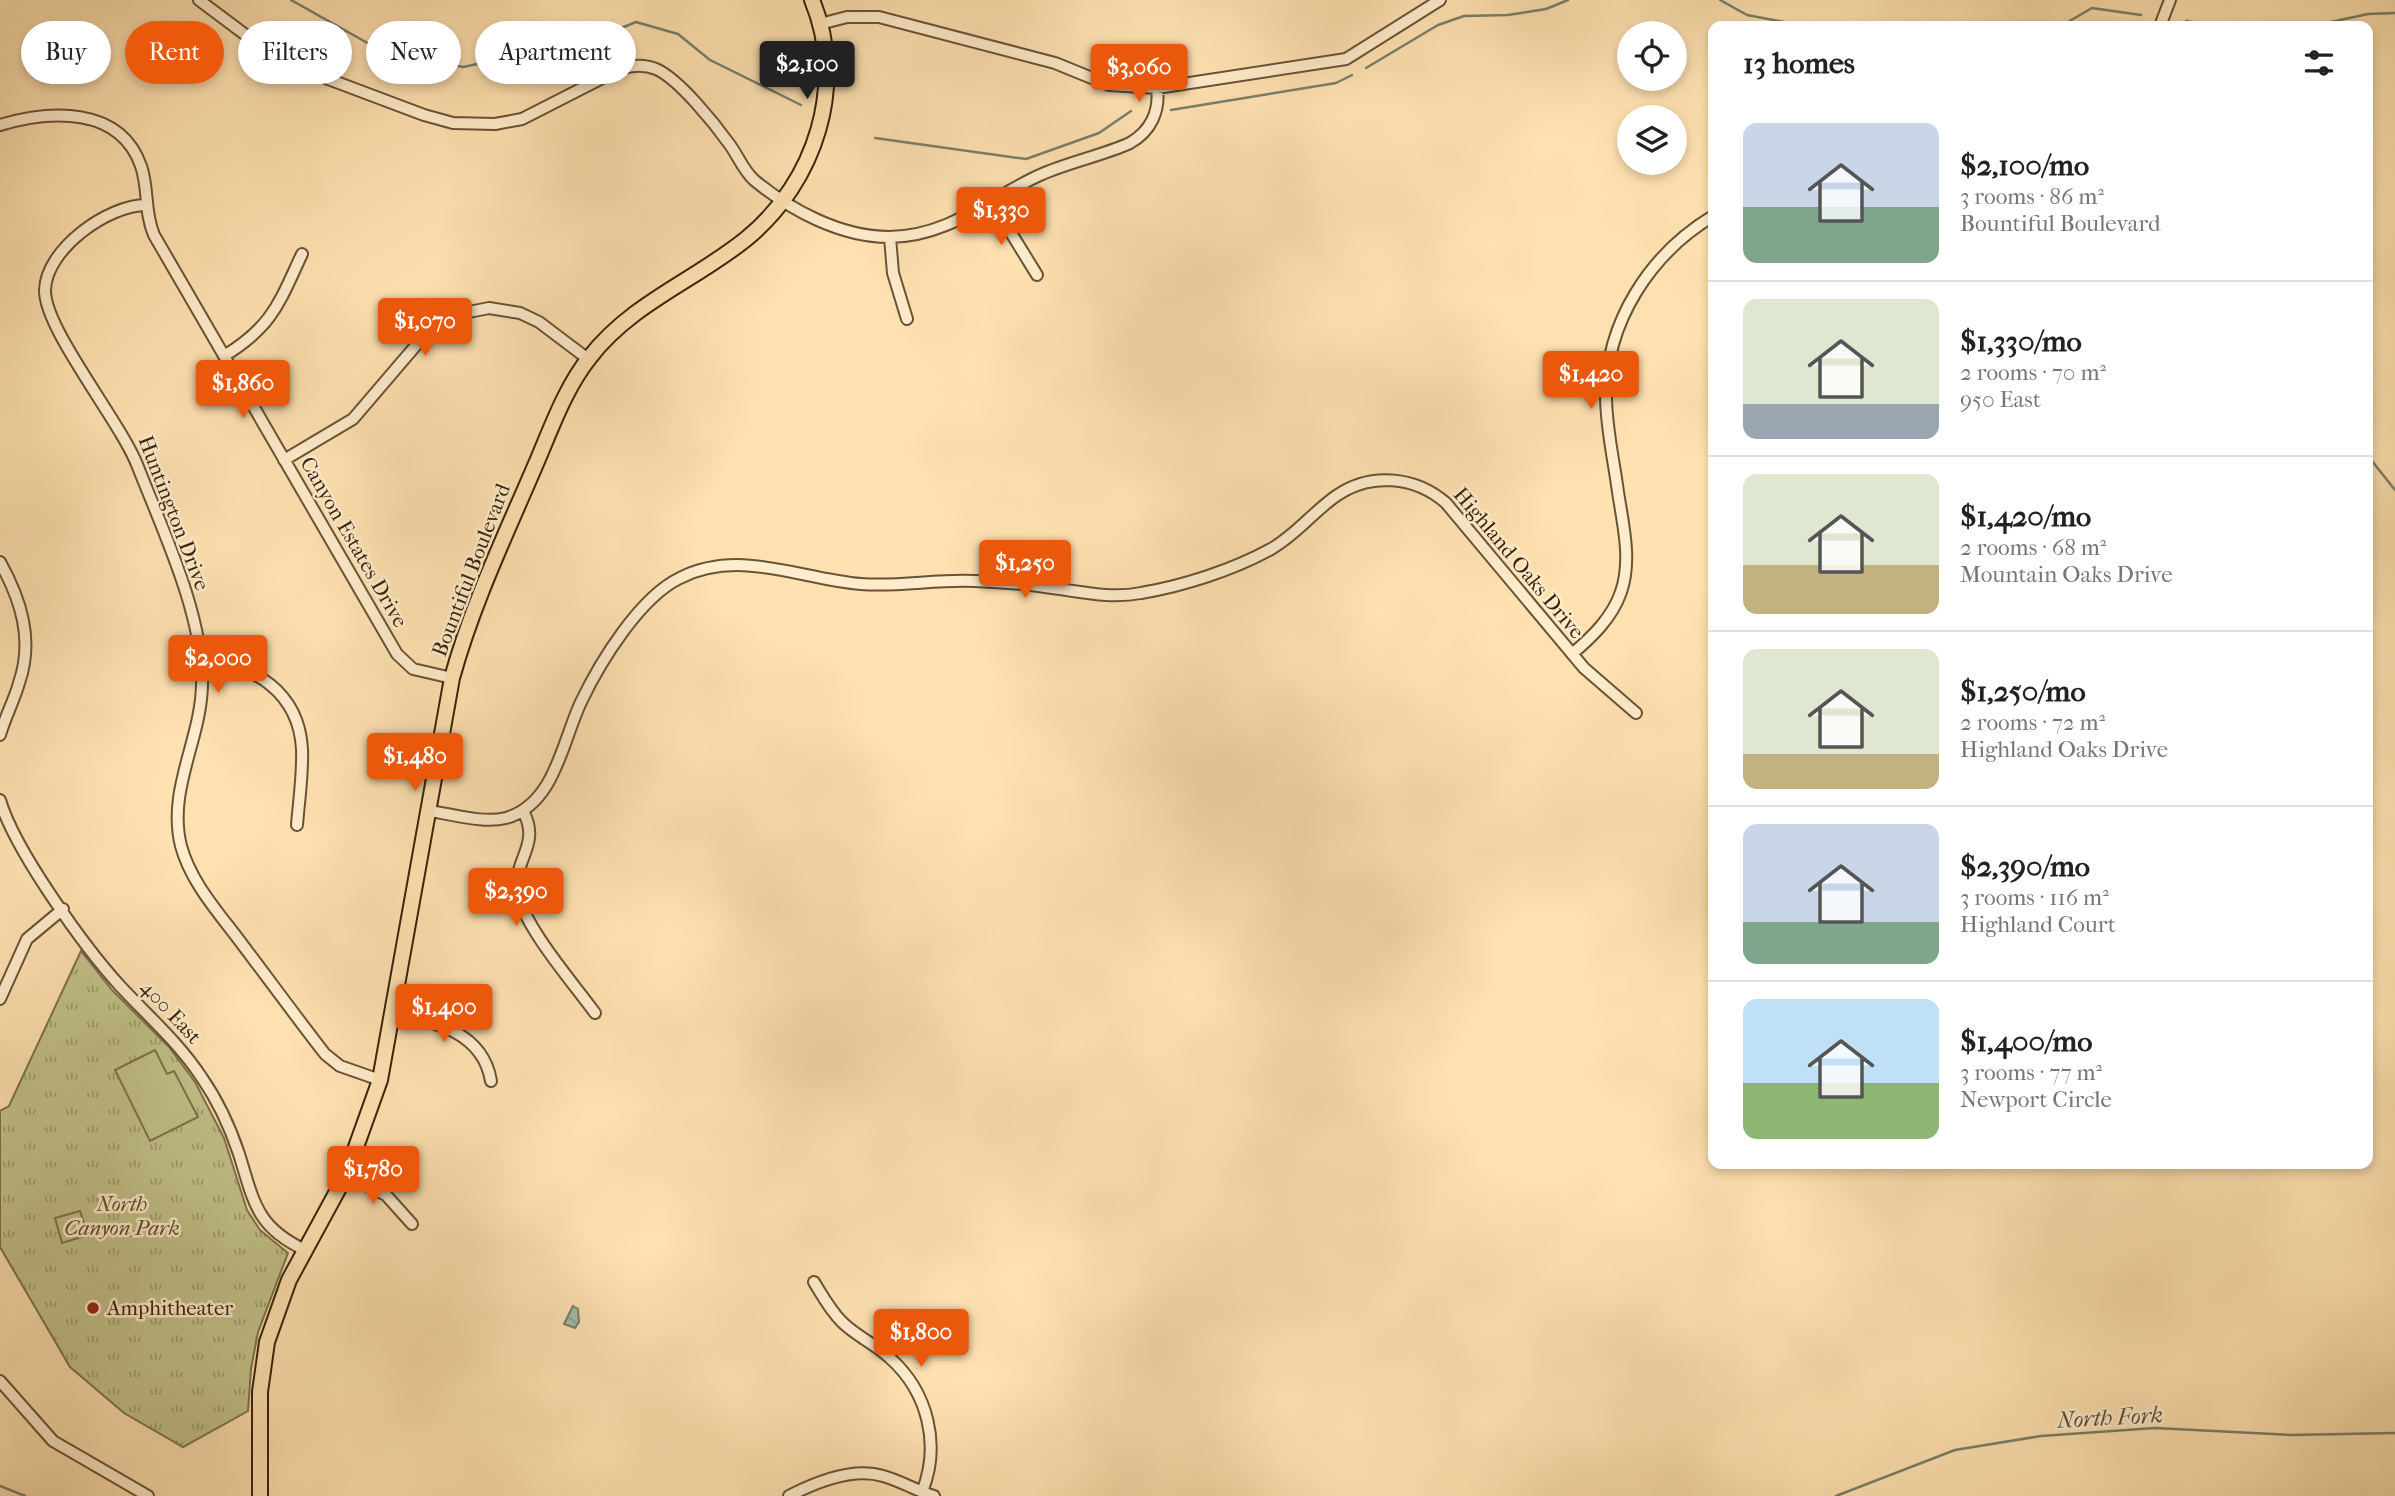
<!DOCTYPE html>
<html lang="en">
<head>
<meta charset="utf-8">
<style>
  :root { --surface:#fff; --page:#f2f2f2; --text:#222; --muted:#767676; --line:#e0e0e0; --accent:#ea580c }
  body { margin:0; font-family:"IM FELL French Canon",serif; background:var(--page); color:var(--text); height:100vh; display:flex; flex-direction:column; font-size:26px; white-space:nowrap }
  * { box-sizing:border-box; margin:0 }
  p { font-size:23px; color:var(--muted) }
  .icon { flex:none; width:38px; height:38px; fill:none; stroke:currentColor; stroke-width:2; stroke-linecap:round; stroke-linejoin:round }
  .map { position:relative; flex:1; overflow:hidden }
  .drawer { position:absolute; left:1708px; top:21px; width:665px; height:1148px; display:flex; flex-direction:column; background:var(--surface); border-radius:14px; box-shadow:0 4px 10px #0003 }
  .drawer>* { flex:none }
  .guide { position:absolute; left:21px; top:21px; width:665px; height:63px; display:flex; gap:14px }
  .tools { position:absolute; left:1617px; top:21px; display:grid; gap:14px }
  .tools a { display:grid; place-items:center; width:70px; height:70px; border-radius:50%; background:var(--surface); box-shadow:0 4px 10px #0003; font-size:35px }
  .price { position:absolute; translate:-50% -60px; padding:0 16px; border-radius:7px; background:var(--accent); color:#fff; font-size:23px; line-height:46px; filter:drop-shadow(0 2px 4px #0008) }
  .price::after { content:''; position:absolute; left:50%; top:42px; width:21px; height:16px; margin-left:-10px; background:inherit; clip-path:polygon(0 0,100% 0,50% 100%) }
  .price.current { background:#222; color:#fff }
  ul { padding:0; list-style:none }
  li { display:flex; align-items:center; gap:21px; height:175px; padding:0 35px }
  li+li { border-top:2px solid var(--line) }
  li span { display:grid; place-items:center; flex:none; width:196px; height:140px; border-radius:14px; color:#555 }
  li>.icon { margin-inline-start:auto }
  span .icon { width:84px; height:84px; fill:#fffc; stroke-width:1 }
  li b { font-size:30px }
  h2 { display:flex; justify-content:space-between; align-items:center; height:84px; padding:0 35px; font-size:30px }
  .chip { padding:0 24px; border-radius:32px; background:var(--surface); box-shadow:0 4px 10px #0003; font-size:24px; line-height:63px }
  .chip.current { background:var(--accent); color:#fff }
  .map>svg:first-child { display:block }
  .grass { fill:url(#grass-tufts); stroke:#7c734b; stroke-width:2 }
  .pitch { fill:#c2c28a; stroke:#7c734b; stroke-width:2 }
  .water { fill:url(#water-waves); stroke:#76806c; stroke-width:2 }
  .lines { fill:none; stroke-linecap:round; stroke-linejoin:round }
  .stream { stroke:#76806c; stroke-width:2.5 }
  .minor-casing { stroke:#695335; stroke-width:14 }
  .major-casing { stroke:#37240c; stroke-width:18 }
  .minor { stroke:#ffeccc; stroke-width:10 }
  .major { stroke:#ffe1b1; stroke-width:14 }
  .poi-dot { fill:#8f2418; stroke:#ffeccc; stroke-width:2.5 }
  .labels { text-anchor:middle; stroke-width:5; stroke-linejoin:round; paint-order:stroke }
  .street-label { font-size:21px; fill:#37240c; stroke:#ffeccc }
  .park-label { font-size:21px; font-style:italic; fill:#5a4c2c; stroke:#ffeccc }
  .poi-label { font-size:21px; fill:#37240c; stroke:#ffeccc; text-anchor:start }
  .water-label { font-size:23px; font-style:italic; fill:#56523c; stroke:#ffeccc }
</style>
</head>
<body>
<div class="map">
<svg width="2395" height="1496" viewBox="0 0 2395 1496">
  <defs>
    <pattern id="grass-tufts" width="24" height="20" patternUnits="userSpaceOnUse" patternTransform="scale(1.75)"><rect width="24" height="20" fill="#c2c28a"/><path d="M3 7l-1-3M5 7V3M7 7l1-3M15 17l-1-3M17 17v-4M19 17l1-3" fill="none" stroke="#9e9d6f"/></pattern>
    <pattern id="water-waves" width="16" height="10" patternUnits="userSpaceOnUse" patternTransform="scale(1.75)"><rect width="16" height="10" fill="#a0beac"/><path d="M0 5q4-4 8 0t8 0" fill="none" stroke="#8aa393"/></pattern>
  </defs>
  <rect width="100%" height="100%" fill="#ffe1b1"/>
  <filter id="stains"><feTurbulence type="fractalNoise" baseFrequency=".00286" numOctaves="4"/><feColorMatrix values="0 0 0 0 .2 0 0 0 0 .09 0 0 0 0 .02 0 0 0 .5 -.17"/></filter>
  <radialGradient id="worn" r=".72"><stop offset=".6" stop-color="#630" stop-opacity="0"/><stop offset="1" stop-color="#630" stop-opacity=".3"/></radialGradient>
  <path class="grass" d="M81,951L112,990L169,1047L195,1082L224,1138L247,1210L260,1230L288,1253L258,1332L251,1369L248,1411L183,1447L124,1413L70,1367L0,1247V1111L9,1106Z"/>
  <path class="pitch" d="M155,1050L167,1074L174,1071L198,1117L150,1141L115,1070Z
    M80,1211L88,1235L62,1243L55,1218Z"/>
  <path class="water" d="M284,376L289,384L271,394L266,385Z
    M573,1306L578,1309L579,1322L575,1328L564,1324Z"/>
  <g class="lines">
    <path class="stream" d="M291,0L380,50L463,67L592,40L636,22L678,34L710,60L801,105
      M1720,0L1747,15L1806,26
      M2186,21L2216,26
      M2061,26L2092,8L2141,15
      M2312,26L2368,14L2395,13
      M1366,68L1438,25L1464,16L1508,15L1546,9L1568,0
      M1171,110L1336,83L1352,75
      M875,138L1026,159L1099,133L1131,111
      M2368,456L2395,490
      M0,1486L25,1496
      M1836,1496L1955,1450L2041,1436L2155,1428L2291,1435L2395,1433"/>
    <defs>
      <path id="minor" d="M199,0L267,51L291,65L424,115L453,123L495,124L522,119L620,69C632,65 644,64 656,69C679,79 715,124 730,145C738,156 743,170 754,180C790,210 841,237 889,237C949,237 989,198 1040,175C1069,162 1101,156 1130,143C1151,131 1160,111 1157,88
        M820,24L847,17H879L1055,63L1109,85L1157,88L1346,59L1440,0
        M2160,26L2170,0
        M0,125C50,110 120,106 141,166C149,189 144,212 154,235L397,654L413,669L452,678
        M992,202L1037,275
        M146,205C108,205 46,249 45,290C44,329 121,422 138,467C163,531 204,617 202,685C201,740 167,790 181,846C191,883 219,913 242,944C270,981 297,1018 325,1054L340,1066L380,1080
        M890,237L893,273L907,319
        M224,356C273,326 279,303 302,254
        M284,460L353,419L424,336L459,314L489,308L520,313L539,322L588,359
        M0,562C21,600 34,640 19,683C14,701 5,717 0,735
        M1572,654C1592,637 1612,618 1621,592C1632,560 1623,525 1618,492C1614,461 1606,428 1606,396C1606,322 1650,254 1713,216
        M202,664C254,661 299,694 302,749C303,774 299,800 297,825
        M0,800C14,849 85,948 121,987C149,1017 179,1043 202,1078C218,1101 230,1127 239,1154C254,1202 256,1227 305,1250
        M429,811C453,814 483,824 506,818C555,804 562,742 581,702C600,662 640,597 680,578C739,548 800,579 861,584C899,587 937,579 975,581C1001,582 1027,584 1052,588C1083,592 1110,599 1141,593C1183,586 1233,570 1271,549C1296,535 1313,512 1336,496C1370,472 1415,476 1446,503L1584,668L1636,713
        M523,811C542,846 511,861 518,894C525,928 574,984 595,1013
        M0,999L27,939L63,909
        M394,1015C436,1021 483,1033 491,1081
        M346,1175L386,1195L412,1224
        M814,1282C822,1295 830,1310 842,1322C856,1336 875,1344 890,1358C928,1392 941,1445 922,1492
        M0,1381L53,1441L148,1496
        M789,1496C816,1482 853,1467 883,1476C901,1481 917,1491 934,1496"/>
      <path id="major" d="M260,1496V1392L267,1342L289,1280L346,1175L380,1080L452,678C472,605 505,536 535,466C551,429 565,388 590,357C632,303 694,281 746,239C816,182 847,84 812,0"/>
    </defs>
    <use href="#minor" class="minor-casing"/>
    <use href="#major" class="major-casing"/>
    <use href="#minor" class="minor"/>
    <use href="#major" class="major"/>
  </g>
  <circle class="poi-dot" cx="93" cy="1308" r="7"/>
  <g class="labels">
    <g class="street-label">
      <text transform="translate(174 513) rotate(69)" y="7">Huntington Drive</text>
      <text transform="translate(354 542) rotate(60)" y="7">Canyon Estates Drive</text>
      <text transform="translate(1519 563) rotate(50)" y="7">Highland Oaks Drive</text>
      <text transform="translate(471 570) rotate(-69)" y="7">Bountiful Boulevard</text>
      <text transform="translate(171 1012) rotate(47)" y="7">400 East</text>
    </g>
    <g class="park-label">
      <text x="122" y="1211">North<tspan x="122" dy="24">Canyon Park</tspan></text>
    </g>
    <g class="poi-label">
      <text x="107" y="1315">Amphitheater</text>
    </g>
    <g class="water-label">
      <text transform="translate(2110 1417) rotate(-3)" y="8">North Fork</text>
    </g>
  </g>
  <rect width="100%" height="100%" filter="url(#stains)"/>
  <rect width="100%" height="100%" fill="url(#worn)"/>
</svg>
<div class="tools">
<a><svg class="icon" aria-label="locate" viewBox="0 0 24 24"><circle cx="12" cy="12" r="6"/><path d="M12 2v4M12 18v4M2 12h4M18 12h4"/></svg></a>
<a><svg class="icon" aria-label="layers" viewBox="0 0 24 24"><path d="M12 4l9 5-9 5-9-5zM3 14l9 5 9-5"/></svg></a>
</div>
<b class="price current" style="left:807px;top:101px">$2,100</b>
<b class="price" style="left:1139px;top:104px">$3,060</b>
<b class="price" style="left:1001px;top:247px">$1,330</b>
<b class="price" style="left:425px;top:358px">$1,070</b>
<b class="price" style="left:1591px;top:411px">$1,420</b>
<b class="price" style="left:243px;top:420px">$1,860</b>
<b class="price" style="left:1025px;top:600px">$1,250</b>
<b class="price" style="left:218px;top:695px">$2,000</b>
<b class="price" style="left:415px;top:793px">$1,480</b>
<b class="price" style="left:516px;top:928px">$2,390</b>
<b class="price" style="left:444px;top:1044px">$1,400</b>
<b class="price" style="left:373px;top:1206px">$1,780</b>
<b class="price" style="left:921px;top:1369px">$1,800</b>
<div class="guide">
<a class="chip">Buy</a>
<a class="chip current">Rent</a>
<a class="chip">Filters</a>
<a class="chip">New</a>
<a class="chip">Apartment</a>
</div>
<section class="drawer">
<h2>13 homes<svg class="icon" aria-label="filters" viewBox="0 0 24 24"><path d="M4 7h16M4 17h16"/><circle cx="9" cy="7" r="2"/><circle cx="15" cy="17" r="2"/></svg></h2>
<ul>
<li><span style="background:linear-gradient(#c9d6e8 60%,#7fa58c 0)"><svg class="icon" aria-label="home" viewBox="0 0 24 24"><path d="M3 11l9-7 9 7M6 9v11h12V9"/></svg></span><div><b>$2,100/mo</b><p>3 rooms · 86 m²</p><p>Bountiful Boulevard</p></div></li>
<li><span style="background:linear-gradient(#dfe7d0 75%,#9aa5b1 0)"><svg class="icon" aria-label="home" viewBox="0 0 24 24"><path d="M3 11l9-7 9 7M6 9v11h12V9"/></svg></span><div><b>$1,330/mo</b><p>2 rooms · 70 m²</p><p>950 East</p></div></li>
<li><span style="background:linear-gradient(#dfe7d0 65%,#c2b280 0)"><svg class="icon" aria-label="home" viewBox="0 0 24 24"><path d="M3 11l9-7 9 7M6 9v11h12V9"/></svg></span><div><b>$1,420/mo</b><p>2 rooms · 68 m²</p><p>Mountain Oaks Drive</p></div></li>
<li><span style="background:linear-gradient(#dfe7d0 75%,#c2b280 0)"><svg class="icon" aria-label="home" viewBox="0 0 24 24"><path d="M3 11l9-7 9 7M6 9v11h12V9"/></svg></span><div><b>$1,250/mo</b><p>2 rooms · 72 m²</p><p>Highland Oaks Drive</p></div></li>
<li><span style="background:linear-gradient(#c9d6e8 70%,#7fa58c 0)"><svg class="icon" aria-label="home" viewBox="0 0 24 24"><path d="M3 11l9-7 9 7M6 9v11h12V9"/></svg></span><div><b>$2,390/mo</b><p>3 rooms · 116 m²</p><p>Highland Court</p></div></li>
<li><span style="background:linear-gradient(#bfe0f5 60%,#8fb573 0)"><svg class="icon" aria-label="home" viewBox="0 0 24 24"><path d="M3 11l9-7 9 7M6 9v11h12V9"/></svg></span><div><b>$1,400/mo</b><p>3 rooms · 77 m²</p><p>Newport Circle</p></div></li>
</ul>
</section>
</div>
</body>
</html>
